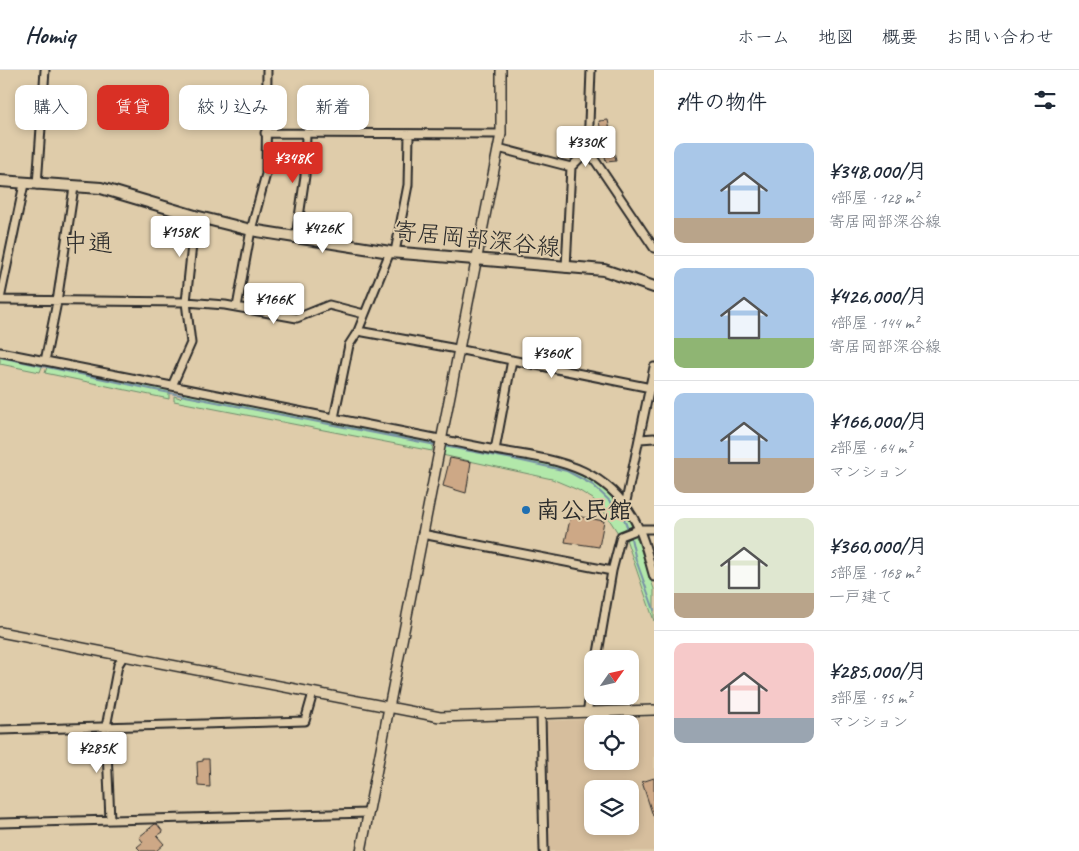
<!DOCTYPE html>
<html lang="ja">
<head>
<meta charset="utf-8">
<style>
  :root { --surface:#fff; --page:#f2f2f3; --text:#1f2937; --muted:#747a83; --line:#e0e1e3; --accent:#d93025 }
  body { margin:0; font-family:Caveat,"Klee One",sans-serif; background:var(--page); color:var(--text); height:100vh; display:flex; flex-direction:column; font-size:19px; white-space:nowrap }
  * { box-sizing:border-box; margin:0 }
  p { font-size:16px; color:var(--muted) }
  .icon { flex:none; width:28px; height:28px; fill:none; stroke:currentColor; stroke-width:2; stroke-linecap:round; stroke-linejoin:round }
  .map { position:relative; flex:1; overflow:hidden }
  .details { display:flex; flex-direction:column; background:var(--surface); width:425px }
  .details>* { flex:none }
  .guide { position:absolute; left:15px; top:15px; width:475px; height:45px; display:flex; gap:10px }
  .needle { width:32px; rotate:56deg }
  .tools { position:absolute; left:584px; top:580px; display:grid; gap:10px }
  .tools a { display:grid; place-items:center; width:55px; height:55px; border-radius:10px; background:var(--surface); box-shadow:0 2px 8px #0003; font-size:25px }
  .price { position:absolute; translate:-50% -42px; padding:0 11px; border-radius:5px; background:#fff; color:#222; font-size:16px; line-height:32px; filter:drop-shadow(0 1px 2px #0008) }
  .price::after { content:''; position:absolute; left:50%; top:30px; width:15px; height:11px; margin-left:-8px; background:inherit; clip-path:polygon(0 0,100% 0,50% 100%) }
  .price.selected { background:var(--accent); color:#fff }
  ul { padding:0; list-style:none }
  li { display:flex; align-items:center; gap:15px; height:125px; padding:0 20px }
  li+li { border-top:1px solid var(--line) }
  li span { display:grid; place-items:center; flex:none; width:140px; height:100px; border-radius:10px; color:#555 }
  li>.icon { margin-inline-start:auto }
  span .icon { width:60px; height:60px; fill:#fffc; stroke-width:1 }
  li b { font-size:21px }
  h2 { display:flex; justify-content:space-between; align-items:center; height:60px; padding:0 20px; font-size:21px }
  .pill { padding:0 18px; border-radius:10px; background:var(--surface); box-shadow:0 2px 8px #0003; font-size:18px; line-height:45px }
  .pill.selected { background:var(--accent); color:#fff }
  header { display:flex; align-items:center; gap:30px; box-sizing:border-box; height:70px; padding:0 25px; background:var(--surface); border-bottom:1px solid var(--line) }
  header strong { font-size:24px }
  nav { display:flex; gap:28px; margin-inline-start:auto; font-size:18px }
  main { display:flex; flex:1; min-height:0 }
  .map>svg:first-child { display:block }
  .built { fill:#d6be9d; fill-rule:evenodd }
  .green { fill:#b2e8aa; stroke:#6e8a6a }
  .lines { fill:none; stroke-linecap:round; stroke-linejoin:round }
  .stream { stroke:#7892a5; stroke-width:2 }
  .building { fill:#cda886; stroke:#2b2b2b }
  .minor-casing { stroke:#2b2b2b; stroke-width:11 }
  .tertiary-casing { stroke:#2b2b2b; stroke-width:12 }
  .secondary-casing { stroke:#2b2b2b; stroke-width:14 }
  .minor { stroke:#dfccaa; stroke-width:7 }
  .tertiary { stroke:#dfccaa; stroke-width:9 }
  .secondary { stroke:#dfccaa; stroke-width:10 }
  .poi-dot { fill:#1f6fb2; stroke:#dfccaa; stroke-width:2 }
  .labels { text-anchor:middle; stroke-width:4; stroke-linejoin:round; paint-order:stroke }
  .street-label { font-size:24px; fill:#2b2b2b; stroke:#dfccaa }
  .poi-label { font-size:24px; font-weight:bold; fill:#2b2b2b; stroke:#dfccaa; text-anchor:start }
  .neighbourhood-label { font-size:25px; fill:#2b2b2b; stroke:#dfccaa }
</style>
</head>
<body>
<header>
<strong>Homiq</strong>
<nav><a>ホーム</a><a>地図</a><a>概要</a><a>お問い合わせ</a></nav>
</header>
<main>
<div class="map">
<svg width="654" height="781" viewBox="0 0 654 781">
  <rect width="100%" height="100%" fill="#dfccaa"/>
  <filter id="ink" filterUnits="userSpaceOnUse"><feTurbulence type="fractalNoise" baseFrequency=".02" numOctaves="2"/><feDisplacementMap in="SourceGraphic" scale="10" xChannelSelector="R" yChannelSelector="G"/><feConvolveMatrix kernelMatrix="1 2 1 2 8 2 1 2 1" color-interpolation-filters="sRGB"/></filter>
  <g filter="url(#ink)">
    <path class="built" d="M654,647V781H547L544,651ZM592,654H630V691H592ZM592,719H630V756H592Z"/>
    <path class="green" d="M0,285L43,294L40,302L0,294Z
      M48,294L169,319V329L45,303Z
      M187,321L434,370L432,381L174,331V326L180,328Z
      M445,371L556,392L596,411L623,438L634,460L654,519V551L625,466L630,464L627,458L618,463L603,440L593,429L578,420L552,409L442,385Z"/>
    <g class="lines">
      <path class="stream" d="M0,287L160,321L436,375
        M443,376L513,389L567,401L593,415L616,437L624,449L630,464L636,490L654,540"/>
    </g>
    <path class="building" d="M608,50L616,91L606,92L599,51Z
      M450,388L471,392L466,423L443,416Z
      M571,445L604,451L599,477L565,472Z
      M203,689H209L210,717L198,716L197,692L203,691Z
      M654,708V746H653L642,712Z
      M155,754H157L163,762L157,766L164,774L156,781H141L137,777L143,772L139,767Z"/>
    <g class="lines">
      <defs>
        <path id="minor" d="M265,63L501,64
          M498,78L571,97
          M588,80L654,178
          M37,115L45,0
          M296,167L305,106L306,63
          M395,182L408,115L409,65
          M566,198L571,97L588,80L591,0
          M0,229L24,114
          M0,230L186,232L225,235L297,248L329,235L364,244
          M237,237L251,160L266,104L267,0
          M358,261L457,279L651,318
          M0,282L495,380C556,390 610,395 639,459C646,474 649,491 654,507
          M45,291L57,232L74,117
          M172,316L191,273L186,232L195,146
          M334,348L349,275L358,261L390,182
          M640,369L654,368
          M495,380L512,290
          M625,436L654,297
          M422,464L612,501
          M597,589L612,501L621,466L639,459H654
          M587,643L592,614
          M541,644L544,781
          M0,660L305,651L313,623
          M110,750L106,657L118,595L123,587
          M0,753L368,743"/>
        <path id="tertiary" d="M0,562L440,647L654,640
          M361,781L501,64V0"/>
        <path id="secondary" d="M0,111L101,118L195,146L251,160L390,182L604,200L654,217"/>
      </defs>
      <use href="#minor" class="minor-casing"/>
      <use href="#tertiary" class="tertiary-casing"/>
      <use href="#secondary" class="secondary-casing"/>
      <use href="#minor" class="minor"/>
      <use href="#tertiary" class="tertiary"/>
      <use href="#secondary" class="secondary"/>
    </g>
  </g>
  <circle class="poi-dot" cx="526" cy="440" r="5"/>
  <g class="labels">
    <g class="street-label">
      <text transform="translate(477 169) rotate(6)" y="8">寄居岡部深谷線</text>
    </g>
    <g class="poi-label">
      <text x="536" y="448">南公民館</text>
    </g>
    <g class="neighbourhood-label">
      <text x="88" y="181">中通</text>
    </g>
  </g>
</svg>
<div class="tools">
<a><svg class="needle" viewBox="-14 -14 28 28"><path d="M0-13l5 13h-10z" fill="#e53935"/><path d="M0 13l5-13h-10z" fill="#747a83"/></svg></a>
<a><svg class="icon" aria-label="locate" viewBox="0 0 24 24"><circle cx="12" cy="12" r="6"/><path d="M12 2v4M12 18v4M2 12h4M18 12h4"/></svg></a>
<a><svg class="icon" aria-label="layers" viewBox="0 0 24 24"><path d="M12 4l9 5-9 5-9-5zM3 14l9 5 9-5"/></svg></a>
</div>
<b class="price" style="left:586px;top:98px">¥330K</b>
<b class="price selected" style="left:293px;top:114px">¥348K</b>
<b class="price" style="left:323px;top:184px">¥426K</b>
<b class="price" style="left:180px;top:188px">¥158K</b>
<b class="price" style="left:274px;top:255px">¥166K</b>
<b class="price" style="left:552px;top:309px">¥360K</b>
<b class="price" style="left:97px;top:704px">¥285K</b>
<div class="guide">
<a class="pill">購入</a>
<a class="pill selected">賃貸</a>
<a class="pill">絞り込み</a>
<a class="pill">新着</a>
</div>
</div>
<section class="details">
<h2>7件の物件<svg class="icon" aria-label="filters" viewBox="0 0 24 24"><path d="M4 7h16M4 17h16"/><circle cx="9" cy="7" r="2"/><circle cx="15" cy="17" r="2"/></svg></h2>
<ul>
<li><span style="background:linear-gradient(#a9c7e8 75%,#b9a48a 0)"><svg class="icon" aria-label="home" viewBox="0 0 24 24"><path d="M3 11l9-7 9 7M6 9v11h12V9"/></svg></span><div><b>¥348,000/月</b><p>4部屋 · 128 m²</p><p>寄居岡部深谷線</p></div></li>
<li><span style="background:linear-gradient(#a9c7e8 70%,#8fb573 0)"><svg class="icon" aria-label="home" viewBox="0 0 24 24"><path d="M3 11l9-7 9 7M6 9v11h12V9"/></svg></span><div><b>¥426,000/月</b><p>4部屋 · 144 m²</p><p>寄居岡部深谷線</p></div></li>
<li><span style="background:linear-gradient(#a9c7e8 65%,#b9a48a 0)"><svg class="icon" aria-label="home" viewBox="0 0 24 24"><path d="M3 11l9-7 9 7M6 9v11h12V9"/></svg></span><div><b>¥166,000/月</b><p>2部屋 · 64 m²</p><p>マンション</p></div></li>
<li><span style="background:linear-gradient(#dfe7d0 75%,#b9a48a 0)"><svg class="icon" aria-label="home" viewBox="0 0 24 24"><path d="M3 11l9-7 9 7M6 9v11h12V9"/></svg></span><div><b>¥360,000/月</b><p>5部屋 · 168 m²</p><p>一戸建て</p></div></li>
<li><span style="background:linear-gradient(#f6c9c9 75%,#9aa5b1 0)"><svg class="icon" aria-label="home" viewBox="0 0 24 24"><path d="M3 11l9-7 9 7M6 9v11h12V9"/></svg></span><div><b>¥285,000/月</b><p>3部屋 · 95 m²</p><p>マンション</p></div></li>
</ul>
</section>
</main>
</body>
</html>
